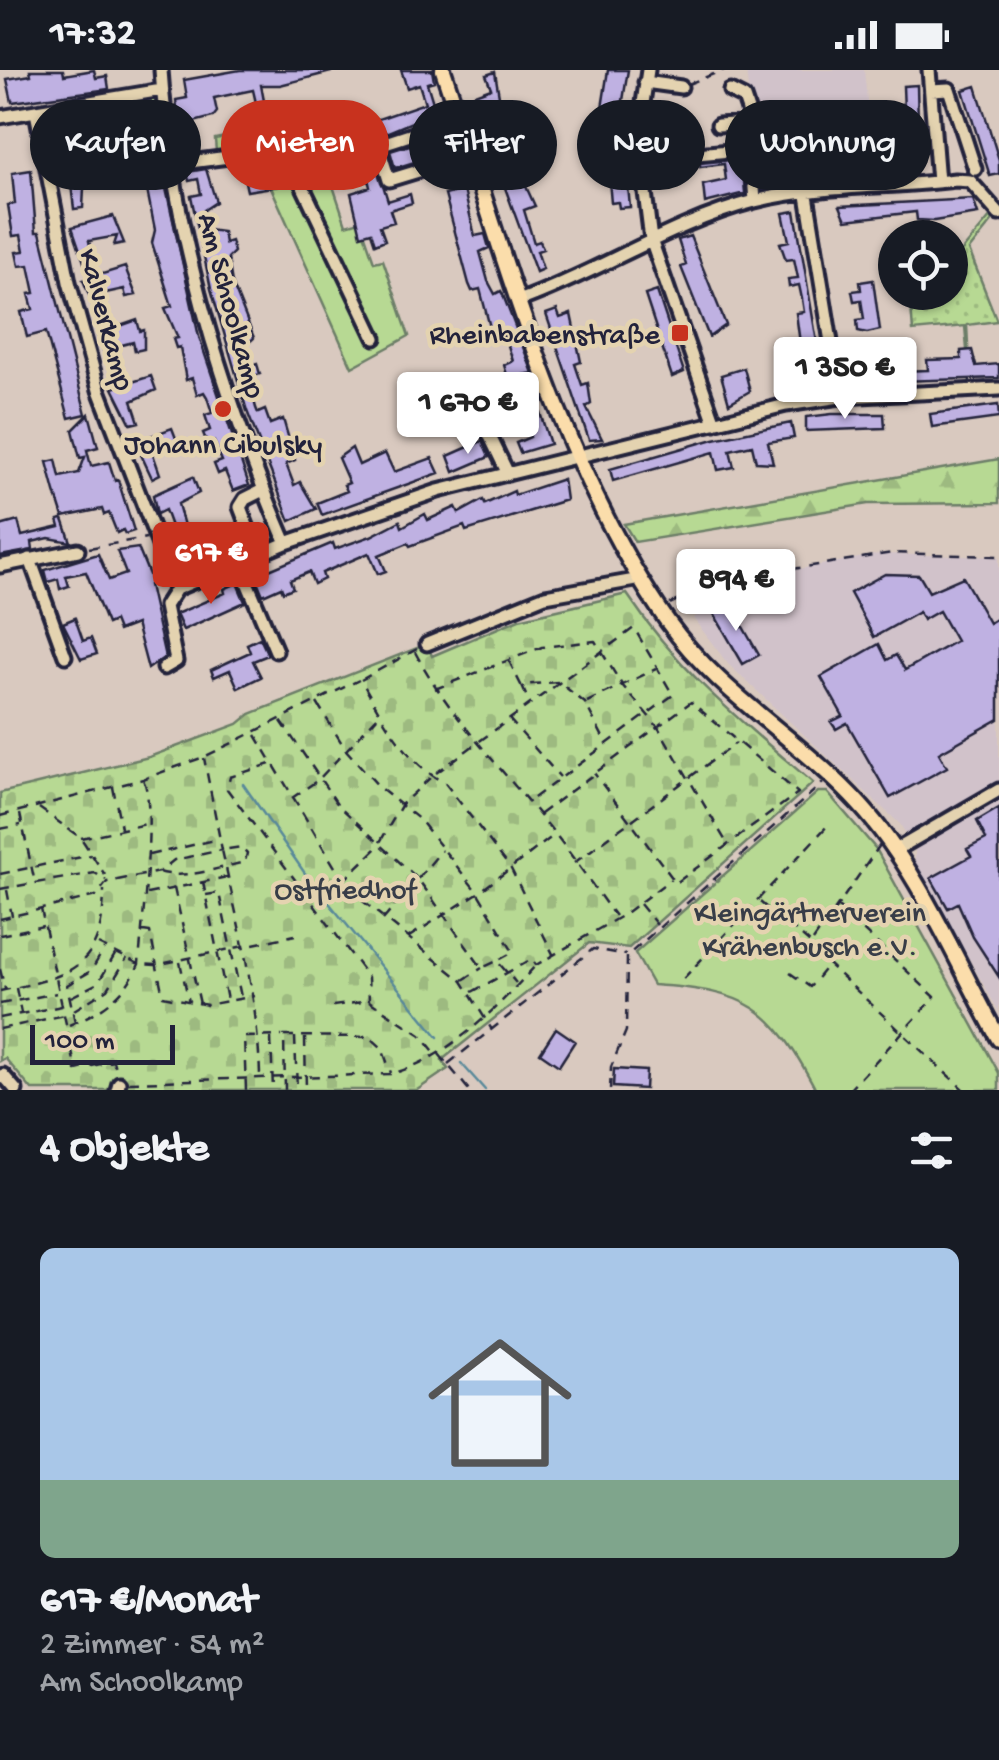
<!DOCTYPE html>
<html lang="de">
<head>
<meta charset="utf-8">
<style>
  :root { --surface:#171b24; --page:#20242c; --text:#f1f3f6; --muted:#9ea1a6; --line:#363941; --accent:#c8321e }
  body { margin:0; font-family:"Gochi Hand",sans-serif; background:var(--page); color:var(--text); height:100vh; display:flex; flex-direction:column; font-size:38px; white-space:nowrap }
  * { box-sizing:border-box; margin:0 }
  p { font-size:32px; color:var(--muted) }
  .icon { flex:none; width:55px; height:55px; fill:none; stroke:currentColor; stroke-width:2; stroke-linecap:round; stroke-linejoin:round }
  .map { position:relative; height:1020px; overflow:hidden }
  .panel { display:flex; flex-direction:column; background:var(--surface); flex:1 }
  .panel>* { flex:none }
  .top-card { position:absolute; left:30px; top:30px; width:940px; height:90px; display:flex; gap:20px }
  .fabs { position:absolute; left:878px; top:150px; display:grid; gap:20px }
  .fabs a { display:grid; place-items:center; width:90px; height:90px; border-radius:50%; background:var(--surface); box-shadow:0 2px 8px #0004; font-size:50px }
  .scale { position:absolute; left:30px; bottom:25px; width:145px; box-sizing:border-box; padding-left:10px; border:5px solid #22223b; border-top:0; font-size:28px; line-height:35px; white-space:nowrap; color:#22223b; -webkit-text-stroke:8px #e4d3b0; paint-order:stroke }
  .price { position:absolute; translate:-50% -85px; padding:0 22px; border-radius:10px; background:#fff; color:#222; font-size:32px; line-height:65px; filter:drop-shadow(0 2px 5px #0008) }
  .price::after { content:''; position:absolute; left:50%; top:60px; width:30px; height:22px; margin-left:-15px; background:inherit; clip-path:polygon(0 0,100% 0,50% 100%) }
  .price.active { background:var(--accent); color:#fff }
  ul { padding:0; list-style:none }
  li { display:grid; align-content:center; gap:20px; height:530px; padding:0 40px }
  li+li { border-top:2px solid var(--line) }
  li span { display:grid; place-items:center; height:310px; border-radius:15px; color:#555 }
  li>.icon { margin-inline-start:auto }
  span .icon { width:180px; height:180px; fill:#fffc; stroke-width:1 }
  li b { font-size:42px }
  h2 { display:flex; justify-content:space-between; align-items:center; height:120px; padding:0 40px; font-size:42px }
  .tag { padding:0 35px; border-radius:45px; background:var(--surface); box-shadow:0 2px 8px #0004; font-size:35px; line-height:90px }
  .tag.active { background:var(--accent); color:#fff }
  .status { display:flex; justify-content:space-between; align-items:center; height:70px; padding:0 50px; background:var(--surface); direction:ltr }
  .status svg { height:28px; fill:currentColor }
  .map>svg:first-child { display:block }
  .built { fill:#d1c2ca }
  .forest { fill:url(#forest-firs); stroke:#6c7e67; stroke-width:2.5 }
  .cemetery { fill:url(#cemetery-stones); stroke:#6c7e67; stroke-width:2.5 }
  .park { fill:url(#park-dots); stroke:#6c7e67; stroke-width:2.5 }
  .garden { fill:#b7d993; stroke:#6c7e67; stroke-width:2.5 }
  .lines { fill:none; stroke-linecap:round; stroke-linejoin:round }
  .stream { stroke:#59899a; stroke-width:2.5 }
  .building { fill:#bfb1e2; stroke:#22223b; stroke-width:2.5 }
  .minor-casing { stroke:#22223b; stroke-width:19 }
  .major-casing { stroke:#22223b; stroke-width:21 }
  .path { stroke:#22223b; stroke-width:2.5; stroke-dasharray:10 8; stroke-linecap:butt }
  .minor { stroke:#e4d3b0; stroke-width:11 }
  .major { stroke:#fbddab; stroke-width:14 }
  .poi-dot { fill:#c8321e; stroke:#e4d3b0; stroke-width:4 }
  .labels { text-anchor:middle; stroke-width:9; stroke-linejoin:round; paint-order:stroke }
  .street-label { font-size:30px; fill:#22223b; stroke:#e4d3b0 }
  .poi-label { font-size:30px; fill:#22223b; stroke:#e4d3b0; text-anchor:end }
  .park-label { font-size:30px; fill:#383d48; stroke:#e4d3b0 }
</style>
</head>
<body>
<div class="status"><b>17:32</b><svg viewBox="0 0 49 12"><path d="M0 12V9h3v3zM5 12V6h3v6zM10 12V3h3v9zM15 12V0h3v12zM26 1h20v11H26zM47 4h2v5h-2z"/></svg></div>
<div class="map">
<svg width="999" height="1020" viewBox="0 0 999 1020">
  <defs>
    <pattern id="forest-firs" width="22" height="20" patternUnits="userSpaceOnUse" patternTransform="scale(2.5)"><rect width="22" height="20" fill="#b7d993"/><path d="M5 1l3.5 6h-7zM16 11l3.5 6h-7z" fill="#9dba80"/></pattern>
    <pattern id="cemetery-stones" width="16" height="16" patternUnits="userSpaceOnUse" patternTransform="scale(2.5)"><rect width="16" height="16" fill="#b7d993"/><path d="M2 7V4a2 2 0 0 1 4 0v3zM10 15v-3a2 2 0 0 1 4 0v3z" fill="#9dba80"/></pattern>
    <pattern id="park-dots" width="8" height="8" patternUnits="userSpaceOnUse" patternTransform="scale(2.5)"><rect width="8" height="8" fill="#b7d993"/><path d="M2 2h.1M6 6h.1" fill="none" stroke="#9dba80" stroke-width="1.8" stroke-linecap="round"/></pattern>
  </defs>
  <rect width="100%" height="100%" fill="#d9c9bf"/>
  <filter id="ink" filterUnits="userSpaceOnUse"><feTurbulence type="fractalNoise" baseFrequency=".01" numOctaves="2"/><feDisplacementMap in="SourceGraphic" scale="20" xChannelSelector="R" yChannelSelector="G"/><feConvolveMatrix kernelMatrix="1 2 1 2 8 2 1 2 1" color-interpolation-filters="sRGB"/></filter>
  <g filter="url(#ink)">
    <path class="built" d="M746,0H864L875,112L759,123Z
      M880,484L999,487V942L915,792V779L900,754L728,594L693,548L772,504Z"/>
    <path class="forest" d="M999,389V433L868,434L635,472L624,454Z"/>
    <path class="cemetery" d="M627,524C679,602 742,652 813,713L629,878L589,873L442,990L448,999L417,1020H32L5,988L0,991V723L149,687L238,654L250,644L427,574L432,586L519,549Z"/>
    <path class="park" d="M153,27L159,30V54L98,62L97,37Z
      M991,146L994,149L969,180L997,251L967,255L970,315L965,256L913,261L910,223L950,222V183L961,182Z"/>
    <path class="garden" d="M311,50L346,155L360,151L374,192L383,190L409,266L352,297L265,104L240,108L237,86L178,89L216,82L215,69Z
      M818,722H827L876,779L999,1003V1020H816C772,936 748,921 653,915L635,883Z"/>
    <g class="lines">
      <path class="stream" d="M243,714L304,802L438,967
        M461,993L485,1020"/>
    </g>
    <path class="building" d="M30,0H63L64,5L94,0L96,8L107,6L109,19L12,32L7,9L31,5Z
      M240,0H331V2L280,15H261L264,31L256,33L253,20L214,28L217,42L213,47L179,56L176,30L187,28L184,10Z
      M401,0H432L434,11L427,13L434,36L427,38L429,45L369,70L388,131L410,124L412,133L390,140L394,152L380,156L385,170L375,174L371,162L361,165L351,123L370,117L355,57L425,33L419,14L407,18Z
      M608,0H628L619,55H625L624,72L605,71L607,39L602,38Z
      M495,2L503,50L495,53L493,47L481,51L472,25L491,18L486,5Z
      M917,15L919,92L906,93L903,16Z
      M976,16L999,90V104L990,106L963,20Z
      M83,46L89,108L109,105L110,114L84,118L83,138L74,139L68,90L76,88L73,67L58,69L57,61L72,59L70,47Z
      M498,62L501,71L519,65L532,86L517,97L535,136L524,140L534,173L540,171L543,179L537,181L543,199L536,202L486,66Z
      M158,69L159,82L148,83L152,110L155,116L165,114L199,267L249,415L233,421L225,401L218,404L214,394L222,391L214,372L208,375L203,363L210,360L205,345L212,343L207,327L204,322L197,325L192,308L186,310L180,277L176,278L173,269L178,268L165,238L172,236L152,173L155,160L140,85L113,89L111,76Z
      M426,70L431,87L395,98L390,81Z
      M844,84L846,105L786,111L783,90Z
      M625,85L630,137L619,138L618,132L611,133L607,87Z
      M742,89L745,123L705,133L703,115L726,110L724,94L700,97V93Z
      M275,97L286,108L278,116L247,121L245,112L263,108L262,102Z
      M206,99L216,132L204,140L208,160L223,162L225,173L231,171L234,182L228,188L232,213L254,268L245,276L251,296L257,294L260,304L254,306L259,321L252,323L256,338L258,343L265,340L270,354L283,349L295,390L286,394L294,415L300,412L316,439L290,451L247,341L211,219L191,126L201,124L198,109L189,111L187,102Z
      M31,100L36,162H40L86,344L69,348L46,262L27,267L21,242L33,239L29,224L35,223L29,195L19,196L16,182L24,181L21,165L13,166L8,135L15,134L12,103Z
      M464,120L475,166L485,164L489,178L480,182L488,211L495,224L501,221L503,225L533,303L508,308L504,295L513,291L505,266L493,269L480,219L472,221L469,214L445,125Z
      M973,129L978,144L934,151L917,150L916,142L846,150L840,136Z
      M795,141L824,314L806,320L802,289L793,290L792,282L801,281L796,243L804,242L802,229L799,215L789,217L788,209L798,208L794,189L786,190L780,173L789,171L783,143Z
      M113,146L124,173L114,175L117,166L89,171L94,193L85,195L72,157Z
      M690,166L726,255L709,267L681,197L686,195L678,170Z
      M125,197L136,225L126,227L124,219L101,224L106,245L98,247L83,210Z
      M873,210L880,260L867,263L858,261L857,250L864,249L861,230L854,231L852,221L861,220L860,212Z
      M657,221L684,302L672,307L645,225Z
      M557,240L560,248L571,244L581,292L575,294L582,315L588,313L591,334L586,337L602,369L589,370L546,244Z
      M137,250L140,261L144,260V279L135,281L133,272L114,277L120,299L112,301L97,264Z
      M972,280L976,296L999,294V308L866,312V300H858L856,291L900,290V301L928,300L927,290L961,289V281Z
      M744,298L750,321L729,333L721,305Z
      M151,306L156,320L132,331L139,352L131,354L113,318Z
      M534,324L550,374L520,383L516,373L530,367L518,329Z
      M494,333L507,363L500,366L490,345L466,351L453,361L450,353Z
      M998,335L999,348L932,357L930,344Z
      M89,344L98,377L87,380L91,396L109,392L115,411L118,410L134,461L125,464L123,460L117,463L109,443L104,445L102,439L63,447L55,422L47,392L56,390L60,407L79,403L85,387L80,388L73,360Z
      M832,344H884L885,358L806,361V347Z
      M791,353L794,368L768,372L773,393L756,392L752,375L730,380L734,397L718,400L714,382L613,411L610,399L714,369Z
      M172,358L177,371L153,384L160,404L152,408L135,372Z
      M482,371L489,387L454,402L448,386Z
      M352,378L359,395L385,383L394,402L432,388L439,403L322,445L317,433L347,421L344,415L349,413L338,388Z
      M193,407L199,423L178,434L189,474L226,462L224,457L232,454L240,475L181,496L174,480L177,473L165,440L157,444L153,425Z
      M563,409L566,430L466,461L464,456L410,476L408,473L379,485L386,501L378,504L369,483L322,503L324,509L314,514L309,502L290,510L293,518L283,522L281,517L263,525L255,506L333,473L335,479L371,466L400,451L402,457L425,444L428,450L456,437L459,443L483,430L485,434L514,421L515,425Z
      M63,449L71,472L49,468L32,472L33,480L0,486V456L18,451L22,466L60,457L58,450Z
      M138,478L152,512L149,515L165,587L148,599L136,554L118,561L114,551L107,554L86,502L66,506L69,516L60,519L58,509L48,512L45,500L98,484L109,510L126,504L117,481Z
      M885,504L919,505L929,522L963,507L989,553L999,547V649L939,683L947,697L890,728L847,653L836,659L831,652L843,646L821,607L879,574L887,590L896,585L905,600L956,571L939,541L923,550L919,542L874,567L850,523Z
      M237,513L245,532L183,560L176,544L225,523L224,519Z
      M730,534L759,585L743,594L714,544Z
      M75,548L83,571L91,568L97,584L81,589L63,553Z
      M260,568L268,585L253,591L261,607L238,618L230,600L214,607L211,600L250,582L247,574Z
      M999,738V907L973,867L958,833L948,838L931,808L971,786L967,779L986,769L977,751Z
      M556,958L575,971L559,996L540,983Z
      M614,999L646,1001L645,1019L613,1017Z"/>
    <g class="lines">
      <defs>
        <path id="minor" d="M161,0C172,163 222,324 286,473L438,421L786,335L840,327L999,319
          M648,0L638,66L651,170L715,353
          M929,0L938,112
          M645,12L681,17
          M931,20L949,19L975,99
          M730,21L744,28L748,40L755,131
          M90,33L95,63L100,68L168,58
          M36,42L69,212L99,320L176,519
          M0,47L162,20
          M459,49L382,74L379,78L389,110L471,85
          M718,55L749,53
          M697,84L751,79
          M174,94L268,82L293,96L375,268
          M807,125L840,327
          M521,230C601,201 673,152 755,131C818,115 890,118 955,110L970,111L999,144
          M469,360L485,356L508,404
          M258,485L240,437L245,429L263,420
          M30,489L65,586
          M239,493L276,581
          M0,496L78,480
          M176,519L286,473
          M427,574L545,526L641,509
          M164,598L176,591L165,536L176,519
          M894,781L999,720
          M0,1008L3,1005L16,1020
          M117,1020L119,1013"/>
        <path id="major" d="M443,0C503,180 559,397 668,552C719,624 801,670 860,735C919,800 956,892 999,969"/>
      </defs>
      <use href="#minor" class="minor-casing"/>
      <use href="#major" class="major-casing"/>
      <path class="path" d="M688,14L724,0
        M89,478L146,468
        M670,534L694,522L793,499L892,483L999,486
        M417,579L361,610C382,647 406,693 445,713L511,799L553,884
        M415,582C449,645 496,692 541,747C568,778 590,813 615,846
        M509,591L521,615L559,612L585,633L605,671
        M522,616L529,632
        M435,619L542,577L595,571L622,615L658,657L728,775
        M587,632L656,599
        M317,633L346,680L381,719L420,750L478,823L513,882L497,891L516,913
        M509,649L560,707
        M281,651L338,735L418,809L482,898L497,891
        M256,665L348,819L462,911L492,960
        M270,694L230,707L227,719L368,907L369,931
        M113,717L121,758
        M292,728L318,710L379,645
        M39,738L81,768L105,805
        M20,744L35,813
        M540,744L691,632L798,723L676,813L594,703
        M0,746L143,709L204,687L359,610
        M0,759L21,755
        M81,768L146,754
        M149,785L219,769
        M574,793L736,673
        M159,802C185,810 218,798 245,792L247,783L241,777L222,780L228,807C243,874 258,937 260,1005
        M0,804L91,785
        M343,811L376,779L402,734L432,706L634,558L673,625L527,733
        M203,812L227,930
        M174,818L200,934
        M0,819L95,803L106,810
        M7,820L12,846
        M147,824L227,807
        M206,825L219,823L241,927
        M760,832C780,850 817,874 828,894L964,1020
        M640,834L657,855
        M837,836L935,927L849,1020
        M41,839L76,1000L113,991L116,1001
        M0,849L96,826L107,812L159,802L174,790L222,780L204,688
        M383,850L442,780
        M143,861L150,862L163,926L207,935L255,926
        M0,865L43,856
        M409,867L478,823L553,766
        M813,871L880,775
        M98,874L139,894L156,895L295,865
        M180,892L189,932
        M0,899L5,919
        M790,903L810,917L827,896
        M683,909L831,752
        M463,910L482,898
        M16,918L21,943
        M0,921C69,906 103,900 104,820
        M472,922L532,889L536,895L623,845L671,809
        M71,927L98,913L116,883
        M0,934L57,923
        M333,936L369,931L421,965L436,984
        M74,940L108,919L127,888
        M0,948L62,936
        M75,952L67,915L91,901L104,879
        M69,955C102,941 124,927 139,894C141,862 157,731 143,710
        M0,959L65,945
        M295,967L297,1020
        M271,968L273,1020
        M305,968L306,1020
        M439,984L469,1020
        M448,994L593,879L626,885
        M129,1012L391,1004C449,988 496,939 536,895
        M246,1020L244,967L282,966
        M285,1020L284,966L370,967L382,978L391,1003
        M610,1020L611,997L626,961L627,886L823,713"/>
      <use href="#minor" class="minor"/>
      <use href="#major" class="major"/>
    </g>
  </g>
  <g class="poi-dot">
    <rect x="670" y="253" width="20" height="20" rx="5"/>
    <circle cx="223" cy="339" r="10"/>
  </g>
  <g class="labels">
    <g class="street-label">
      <text transform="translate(233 235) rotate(75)" y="10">Am Schoolkamp</text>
      <text transform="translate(108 249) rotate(75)" y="10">Kalverkamp</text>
    </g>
    <g class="poi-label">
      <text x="660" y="273">Rheinbabenstraße</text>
      <text x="223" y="383" text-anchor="middle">Johann Cibulsky</text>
    </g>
    <g class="park-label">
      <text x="345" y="828">Ostfriedhof</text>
      <text x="810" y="851">Kleingärtnerverein<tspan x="810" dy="34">Krähenbusch e.V.</tspan></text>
    </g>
  </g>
</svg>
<div class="fabs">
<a><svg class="icon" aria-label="locate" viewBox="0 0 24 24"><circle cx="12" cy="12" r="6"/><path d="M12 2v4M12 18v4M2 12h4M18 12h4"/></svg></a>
</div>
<div class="scale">100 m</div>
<b class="price" style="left:845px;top:352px">1 350 €</b>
<b class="price" style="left:468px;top:387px">1 670 €</b>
<b class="price active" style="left:211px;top:537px">617 €</b>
<b class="price" style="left:736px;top:564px">894 €</b>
<div class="top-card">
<a class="tag">Kaufen</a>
<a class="tag active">Mieten</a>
<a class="tag">Filter</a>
<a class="tag">Neu</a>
<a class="tag">Wohnung</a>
</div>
</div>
<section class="panel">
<h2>4 Objekte<svg class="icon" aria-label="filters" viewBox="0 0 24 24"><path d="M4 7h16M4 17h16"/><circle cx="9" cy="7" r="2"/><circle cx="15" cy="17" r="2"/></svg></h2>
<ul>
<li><span style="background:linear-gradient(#a9c7e8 75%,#7fa58c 0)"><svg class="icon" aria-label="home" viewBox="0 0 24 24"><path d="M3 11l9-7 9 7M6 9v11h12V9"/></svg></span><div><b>617 €/Monat</b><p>2 Zimmer · 54 m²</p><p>Am Schoolkamp</p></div></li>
</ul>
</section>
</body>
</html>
